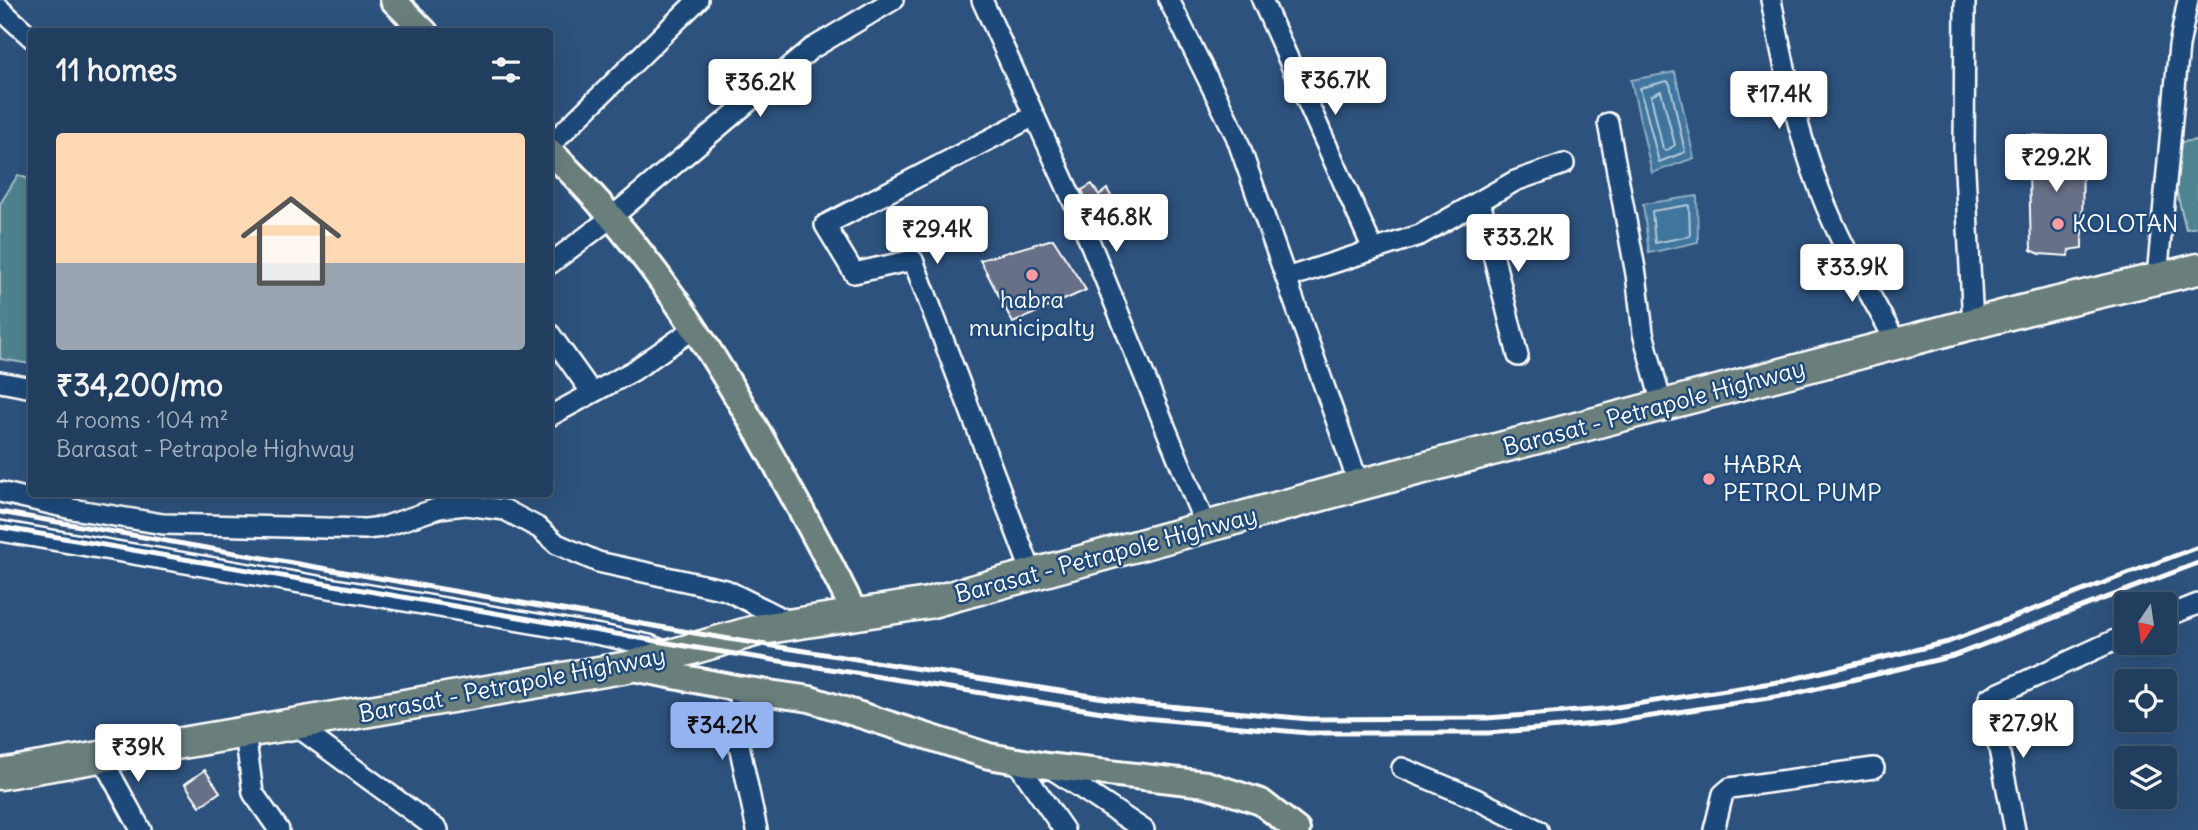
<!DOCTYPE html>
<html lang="en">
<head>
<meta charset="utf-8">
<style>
  :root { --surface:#223e5e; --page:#2a4564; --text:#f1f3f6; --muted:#a2aebc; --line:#3f5773; --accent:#95b2f1 }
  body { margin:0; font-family:Delius,sans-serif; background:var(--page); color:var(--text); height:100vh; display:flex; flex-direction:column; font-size:26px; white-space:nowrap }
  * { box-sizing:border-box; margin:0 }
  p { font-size:23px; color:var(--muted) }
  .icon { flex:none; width:38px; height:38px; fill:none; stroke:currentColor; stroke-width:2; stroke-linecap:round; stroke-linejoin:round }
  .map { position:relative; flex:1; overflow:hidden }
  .sheet { position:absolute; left:28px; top:28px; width:525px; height:469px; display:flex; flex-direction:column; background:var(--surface); border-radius:7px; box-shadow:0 7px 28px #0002,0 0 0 2px var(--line) }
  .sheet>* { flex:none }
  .needle { width:46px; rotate:193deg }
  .fabs { position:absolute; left:2114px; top:592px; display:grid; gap:14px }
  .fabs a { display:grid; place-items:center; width:63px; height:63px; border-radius:7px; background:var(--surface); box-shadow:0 7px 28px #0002,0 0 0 2px var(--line); font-size:35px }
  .price { position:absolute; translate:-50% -60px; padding:0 16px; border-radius:7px; background:#fff; color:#222; font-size:23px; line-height:46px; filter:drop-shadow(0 2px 4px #0008) }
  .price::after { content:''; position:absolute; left:50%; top:42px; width:21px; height:16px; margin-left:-10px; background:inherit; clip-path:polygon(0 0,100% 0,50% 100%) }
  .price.active { background:var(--accent); color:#111 }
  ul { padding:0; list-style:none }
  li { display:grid; align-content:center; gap:14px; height:371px; padding:0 28px }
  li+li { border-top:2px solid var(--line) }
  li span { display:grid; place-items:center; height:217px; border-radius:7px; color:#555 }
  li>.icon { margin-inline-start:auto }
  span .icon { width:126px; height:126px; fill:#fffc; stroke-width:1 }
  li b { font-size:30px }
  h2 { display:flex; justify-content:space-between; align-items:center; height:84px; padding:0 28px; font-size:30px }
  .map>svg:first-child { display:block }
  .green { fill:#4f8390; stroke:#a7c1c8; stroke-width:2 }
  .water { fill:#41759d; stroke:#8dacc4; stroke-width:2 }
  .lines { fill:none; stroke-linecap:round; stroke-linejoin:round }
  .shore { stroke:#b3c8d8; stroke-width:2 }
  .building { fill:#677088; stroke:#fff; stroke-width:2 }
  .minor-casing { stroke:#fff; stroke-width:24 }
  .major-casing { stroke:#fff; stroke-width:30 }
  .highway-casing { stroke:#fff; stroke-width:35 }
  .minor { stroke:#1f4a7a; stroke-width:19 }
  .major { stroke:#6a7f7c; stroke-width:24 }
  .highway { stroke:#6a7f7c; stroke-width:30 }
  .rail { stroke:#fff; stroke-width:5 }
  .poi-dot { fill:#ff9aa2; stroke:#1f4a7a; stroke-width:2.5 }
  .labels { text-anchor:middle; stroke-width:5; stroke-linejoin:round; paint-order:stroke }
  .poi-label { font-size:24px; fill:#fff; stroke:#1f4a7a; text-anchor:start }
  .street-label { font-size:24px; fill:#fff; stroke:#1f4a7a }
</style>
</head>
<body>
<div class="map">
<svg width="2198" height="830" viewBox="0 0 2198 830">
  <rect width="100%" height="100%" fill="#2d527d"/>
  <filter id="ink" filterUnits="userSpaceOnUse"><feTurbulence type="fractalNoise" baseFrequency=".0143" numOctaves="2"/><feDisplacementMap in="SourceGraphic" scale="14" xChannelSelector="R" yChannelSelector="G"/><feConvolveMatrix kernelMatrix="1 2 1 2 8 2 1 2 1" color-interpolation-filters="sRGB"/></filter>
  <g filter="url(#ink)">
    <path class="green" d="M2198,140V227L2186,229L2165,144Z
      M18,175L31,180V364L0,359V204Z"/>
    <path class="water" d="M1675,72L1694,158L1652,173L1631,80Z
      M1697,196L1698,242L1649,253L1643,204Z"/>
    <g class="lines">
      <path class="shore" d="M1667,81L1670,84L1685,152L1659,162L1640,88Z
        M1661,91L1675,145L1666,151L1663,149L1651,96Z
        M1689,205L1690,236L1655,243L1652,211Z"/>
    </g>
    <path class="building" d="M2028,135L2083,138L2082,248L2069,250L2068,256L2040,254L2031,250Z
      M1092,184L1099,195L1107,189L1118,208L1095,222L1082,190Z
      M1053,239L1086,290L1013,323L980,260Z
      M205,770L220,792L200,806L185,784Z"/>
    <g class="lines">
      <defs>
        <path id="minor" d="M982,0L1073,201L1206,527
          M1169,0L1236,136L1359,485
          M1262,0L1373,249
          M1771,0C1784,65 1796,129 1820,191C1840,244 1870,294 1897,344
          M1965,0L1964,152L1973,324
          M0,9L32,38
          M1608,123L1636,274L1643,333L1662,405
          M550,145L698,0
          M1480,201L1518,356
          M550,264L612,217L811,49L893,0
          M2157,277L2179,46L2188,0
          M1286,278L1420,235L1515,181L1564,164
          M550,334L592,393
          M0,382L32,388
          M550,416L633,371L695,328
          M0,492L72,509L163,524L365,529L383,527L439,508L466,505L505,510L539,528L557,544L598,562L726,590L792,623
          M0,531L601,635L649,645L672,654
          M1033,576L913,260L854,273L825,225L1034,116
          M2165,617L2198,604
          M741,689L738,740L757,830
          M295,725L438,830
          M245,733L253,793L279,830
          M101,757L141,830
          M1016,761L1064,830
          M1049,767L1144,830
          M1402,768L1474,798L1538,830
          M1714,830L1723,794L1730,788L1874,768
          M2015,830L1989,698L2126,635"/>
        <path id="major" d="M393,0L425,32
          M550,151C645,244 708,343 773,459C801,511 830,561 855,614
          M628,667L741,689L810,699L989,756L1047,766L1206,784L1261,802L1297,830"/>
        <path id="highway" d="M0,774L628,667L762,629L928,603L1359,485L2025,310L2198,269"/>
      </defs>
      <use href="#minor" class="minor-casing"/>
      <use href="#major" class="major-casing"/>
      <use href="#highway" class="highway-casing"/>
      <use href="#minor" class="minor"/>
      <use href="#major" class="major"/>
      <use href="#highway" class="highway"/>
      <path class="rail" d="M0,512L729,639L1136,703L1309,719L1487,718L1604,709L1784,681L1948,642L2198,547
        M0,527L697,648L1134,717L1308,733H1488L1607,723L1788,695L1953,656L2198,563"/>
    </g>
  </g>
  <g class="poi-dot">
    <circle cx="2058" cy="224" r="7"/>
    <circle cx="1032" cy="275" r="7"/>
    <circle cx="1709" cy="479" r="7"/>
  </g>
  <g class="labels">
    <g class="poi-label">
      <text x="2072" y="232">KOLOTAN</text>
      <text x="1032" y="308" text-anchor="middle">habra<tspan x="1032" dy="28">municipalty</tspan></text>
      <text x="1723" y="473">HABRA<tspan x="1723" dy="28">PETROL PUMP</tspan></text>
    </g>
    <g class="street-label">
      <text transform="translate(1654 408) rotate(-15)" y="8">Barasat - Petrapole Highway</text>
      <text transform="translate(1106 555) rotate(-15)" y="8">Barasat - Petrapole Highway</text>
      <text transform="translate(512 685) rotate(-11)" y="8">Barasat - Petrapole Highway</text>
    </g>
  </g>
</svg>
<div class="fabs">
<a><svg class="needle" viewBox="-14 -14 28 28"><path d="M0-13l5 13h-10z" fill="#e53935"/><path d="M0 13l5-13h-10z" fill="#a2aebc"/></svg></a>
<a><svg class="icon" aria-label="locate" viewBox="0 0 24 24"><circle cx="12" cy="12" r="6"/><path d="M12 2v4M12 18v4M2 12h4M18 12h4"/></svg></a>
<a><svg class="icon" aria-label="layers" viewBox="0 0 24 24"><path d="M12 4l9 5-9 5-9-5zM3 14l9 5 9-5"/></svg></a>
</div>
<b class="price" style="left:1335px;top:117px">₹36.7K</b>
<b class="price" style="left:760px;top:119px">₹36.2K</b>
<b class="price" style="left:1779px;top:131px">₹17.4K</b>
<b class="price" style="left:2056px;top:194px">₹29.2K</b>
<b class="price" style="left:1116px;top:254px">₹46.8K</b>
<b class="price" style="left:937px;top:266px">₹29.4K</b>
<b class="price" style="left:1518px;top:274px">₹33.2K</b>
<b class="price" style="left:1852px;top:304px">₹33.9K</b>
<b class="price" style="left:2023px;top:760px">₹27.9K</b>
<b class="price active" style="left:722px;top:762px">₹34.2K</b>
<b class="price" style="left:138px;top:784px">₹39K</b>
<section class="sheet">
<h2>11 homes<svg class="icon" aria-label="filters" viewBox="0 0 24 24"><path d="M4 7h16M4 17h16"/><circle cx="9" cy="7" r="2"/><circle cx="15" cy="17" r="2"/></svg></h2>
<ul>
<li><span style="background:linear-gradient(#ffd9b3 60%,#9aa5b1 0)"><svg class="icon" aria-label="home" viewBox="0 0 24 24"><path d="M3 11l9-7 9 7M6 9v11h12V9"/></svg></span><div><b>₹34,200/mo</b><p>4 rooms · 104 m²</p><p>Barasat - Petrapole Highway</p></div></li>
</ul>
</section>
</div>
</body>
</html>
